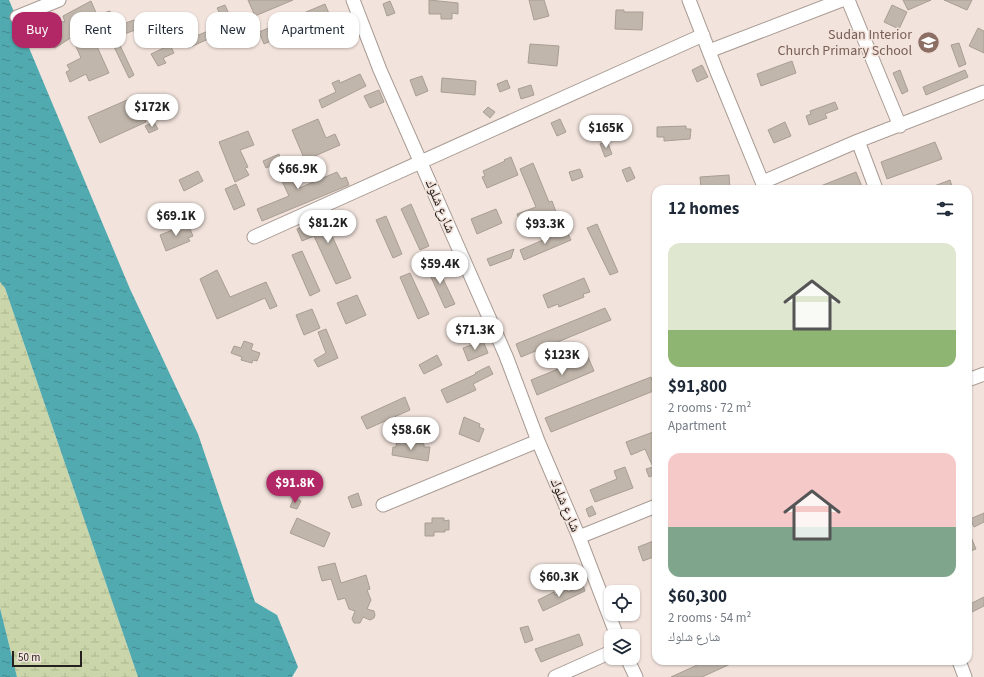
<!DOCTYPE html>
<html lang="en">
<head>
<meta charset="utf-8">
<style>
  :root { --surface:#fff; --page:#f2f2f3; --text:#1f2937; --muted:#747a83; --accent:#b22866 }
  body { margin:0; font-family:"Source Sans 3","Noto Naskh Arabic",sans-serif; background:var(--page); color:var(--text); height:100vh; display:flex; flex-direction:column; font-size:15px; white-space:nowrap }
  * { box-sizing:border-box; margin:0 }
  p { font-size:13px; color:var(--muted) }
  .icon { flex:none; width:22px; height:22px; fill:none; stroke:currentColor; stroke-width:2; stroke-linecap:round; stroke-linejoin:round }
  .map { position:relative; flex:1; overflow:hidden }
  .sheet { position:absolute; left:652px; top:185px; width:320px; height:480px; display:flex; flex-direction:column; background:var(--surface); border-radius:12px; box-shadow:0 1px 3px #0004 }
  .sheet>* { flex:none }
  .top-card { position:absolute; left:12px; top:12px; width:380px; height:36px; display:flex; gap:8px }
  .fabs { position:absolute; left:604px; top:585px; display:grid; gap:8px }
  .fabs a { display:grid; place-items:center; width:36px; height:36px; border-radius:8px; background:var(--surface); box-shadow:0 1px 3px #0004; font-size:20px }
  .scale { position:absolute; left:12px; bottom:10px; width:70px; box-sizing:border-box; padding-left:4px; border:2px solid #26211e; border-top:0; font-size:11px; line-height:14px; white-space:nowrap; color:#26211e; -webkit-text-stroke:3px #f2e3dc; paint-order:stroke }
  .price { position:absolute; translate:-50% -34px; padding:0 9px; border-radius:14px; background:#fff; color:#222; font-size:13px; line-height:26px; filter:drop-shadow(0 1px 2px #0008) }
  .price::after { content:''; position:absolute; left:50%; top:24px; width:12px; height:9px; margin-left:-6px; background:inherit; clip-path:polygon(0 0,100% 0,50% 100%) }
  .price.current { background:var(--accent); color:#fff }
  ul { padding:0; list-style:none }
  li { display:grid; align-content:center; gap:8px; height:212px; padding:0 16px }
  li span { display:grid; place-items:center; height:124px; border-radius:12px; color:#555 }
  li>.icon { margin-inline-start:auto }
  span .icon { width:72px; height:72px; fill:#fffc; stroke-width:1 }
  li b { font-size:17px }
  h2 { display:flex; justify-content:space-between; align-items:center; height:48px; padding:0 16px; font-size:17px }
  .tag { padding:0 14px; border-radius:12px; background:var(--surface); box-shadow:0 1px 3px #0004; font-size:14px; line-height:36px }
  .tag.current { background:var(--accent); color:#fff }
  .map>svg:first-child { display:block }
  .wetland { fill:url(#wetland-marsh) }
  .water { fill:url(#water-ripples) }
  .building { fill:#c1b6ab; stroke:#a89e93 }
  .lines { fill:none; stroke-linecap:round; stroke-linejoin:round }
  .minor-casing { stroke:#a99b94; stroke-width:15 }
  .minor { stroke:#fff; stroke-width:13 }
  .labels { text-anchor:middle; stroke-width:3.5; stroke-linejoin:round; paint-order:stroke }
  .education-label { font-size:14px; fill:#785e54; stroke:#f2e3dc; text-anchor:end }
  .street-label { font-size:14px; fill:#26211e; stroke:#f2e3dc }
</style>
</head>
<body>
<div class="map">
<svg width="984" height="677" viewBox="0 0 984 677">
  <defs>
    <pattern id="wetland-marsh" width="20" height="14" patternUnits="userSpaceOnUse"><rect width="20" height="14" fill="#cad6a9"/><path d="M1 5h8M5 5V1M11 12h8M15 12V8" fill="none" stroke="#adb791"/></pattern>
    <pattern id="water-ripples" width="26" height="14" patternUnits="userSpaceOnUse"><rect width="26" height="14" fill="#51aaaf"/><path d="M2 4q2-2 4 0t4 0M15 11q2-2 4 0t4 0" fill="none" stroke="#438a8e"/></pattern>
  </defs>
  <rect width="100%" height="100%" fill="#f2e3dc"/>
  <path class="wetland" d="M0,282L5,288L138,677H17L0,608Z"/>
  <path class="water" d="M0,0H9L130,289L198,434L255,602L277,615L298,667L292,677H138L5,288L0,282Z
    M0,608L17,677H0Z"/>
  <path class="building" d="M248,0H293L255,16Z
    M429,0L458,3V14L452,13V19H441V14H429Z
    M529,0H544L549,16L534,20Z
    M903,0H931L908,10Z
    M944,0H972L967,10Z
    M91,1L97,15L110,11L113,23L115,22L117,26L134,20L138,29L116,37L134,75L129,78L105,28L85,20L109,73L89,81L86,74L70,82L66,72L70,70L67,65L81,58L72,37L55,48L45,44L41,40L40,30L47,22L53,20L65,22L63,16Z
    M390,1L395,13L387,16L383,4Z
    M325,4L330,16L308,25L307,22L277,35L278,38L264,44L259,32Z
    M225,5L232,21L244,16L247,22L188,48L184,41L225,24L217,8Z
    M892,5L907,12L899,29L884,22Z
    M616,10H624V12H643L642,30L615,29Z
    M347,26L350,34L316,47L313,40Z
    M978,28L984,31V53L969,46Z
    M959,43L966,64L959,67L951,45Z
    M530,44L559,46L557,66L528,63Z
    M170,45L174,53L163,58L166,63L158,66L151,54Z
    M792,61L796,73L761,86L757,74Z
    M702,65L708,77L697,82L692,70Z
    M900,70L908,91L902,94L893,73Z
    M965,70L968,77L926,95L923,87Z
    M360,74L366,86L322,108L319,100L336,92L332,83L339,80L340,83Z
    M422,76L428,91L416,96L410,80Z
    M442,78L476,81L475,95L441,92Z
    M507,80L510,88L500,92L497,84Z
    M531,85L534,95L521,99L518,89Z
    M379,90L384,102L370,108L364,96Z
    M134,97L146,122L100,143L88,117Z
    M835,102L838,109L825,114L827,118L809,125L806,116L811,114L810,111Z
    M488,107L495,112L490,118L483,112Z
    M318,119L326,138L335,134L340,145L308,159L307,156L304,158L292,130Z
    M560,119L566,132L557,136L551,123Z
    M154,122L158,129L149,133L145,126Z
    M785,122L791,136L774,143L768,130Z
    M686,126V129H691L690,139L664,141V137H657V127Z
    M248,131L254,145L240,150L248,167L245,168L249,175L235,182L219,142Z
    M607,141L612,154L605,157L600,144Z
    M935,142L942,159L887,179L881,162Z
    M279,154L281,161L283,160L297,189L337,172L341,179L346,177L349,185L262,221L257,209L289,196L274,164L266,168L263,161Z
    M511,157L518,175L487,188L482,177L485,176L483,171L505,161L504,160Z
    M533,163L549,202L552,201L556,212L522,226L517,214L536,207L520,169Z
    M630,167L635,178L627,182L622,170Z
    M580,169L583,177L572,181L569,172Z
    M198,171L203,181L184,191L179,180Z
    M856,172L863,189H813Z
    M729,175L730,189H701L700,177Z
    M950,180L953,189H929V188Z
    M236,184L245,205L234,210L225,189Z
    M411,204L429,246L420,250L401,209Z
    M496,209L502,223L477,234L471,219Z
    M341,211L345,222L329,229L351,278L336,284L314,236L302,241L297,229Z
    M386,216L402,254L393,258L376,220Z
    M188,224L193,236L188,238L190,241L166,251L160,235Z
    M597,224L618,272L610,275L587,228Z
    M566,230L571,240L524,260L520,250Z
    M514,249L511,258L490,266L487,259Z
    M302,251L320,291L310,296L292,255Z
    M435,262L455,304L445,308L426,266Z
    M217,270L230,297L266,282L277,306L270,309L265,298L217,319L200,279Z
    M410,273L429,314L418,319L400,277Z
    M584,278L590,292L583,294L584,297L559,307L558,304L548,308L543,295Z
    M357,295L366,315L346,324L337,303Z
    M605,308L611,320L521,357L516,344Z
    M312,309L320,328L304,335L296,315Z
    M326,329L338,358L318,367L314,360L326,353L318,332Z
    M244,341L253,344L251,350L260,353L257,361L253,360L252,363L241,360L242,357L231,353L234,346L241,348Z
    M483,341L488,353L468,361L463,348Z
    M437,355L442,365L424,374L419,365Z
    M588,357L594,371L537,395L531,380Z
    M489,366L493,374L473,384L476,390L447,403L441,390L476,374L475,373Z
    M651,377L656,390L551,432L545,418Z
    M405,397L410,410L367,429L361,417Z
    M464,417L480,424L479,427L484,429L479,442L459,434Z
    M656,431V474L649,477L646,469L653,467L645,449L631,455L626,442Z
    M397,440L424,444V447H430L428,461L392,455L393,447H396Z
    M625,467L633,488L595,502L590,490L617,479L614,471Z
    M284,477L288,488L274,494L269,483Z
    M358,493L362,505L352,508L348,497Z
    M294,498L301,501L297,509L290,507Z
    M592,506L596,514L589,517L586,509Z
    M984,513V522L974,527L970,519Z
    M297,518L330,533L324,547L290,533Z
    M432,518H444V521L449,520V530H445V532H434V536H425V523H432Z
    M968,530L976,549L968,552Z
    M656,540V556L643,561L638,547Z
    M335,563L341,583L366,575L370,589L367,590L371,600L367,609L374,611L375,615L374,618L370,620L363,617L360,623H354L352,619L355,611L349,609L345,598L338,600L331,579L322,581L318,567Z
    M583,585L585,591L543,611L538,600L554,592L555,595L566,589L568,592Z
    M984,597V606L968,614V605Z
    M528,626L533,640L525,643L520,628Z
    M579,634L583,645L541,662L535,649Z
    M706,661H737L702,677H671Z"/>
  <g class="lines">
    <defs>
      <path id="minor" d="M353,0L380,70L506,356L538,441L579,537L617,636
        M689,0L717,72L765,189
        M848,0L900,126
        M17,17L59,0
        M709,51L842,0
        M858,141L876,189
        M763,182L858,141L984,92
        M254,237L703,35
        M968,380L984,374
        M383,505L538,441
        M579,537L656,506
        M627,658L636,677
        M959,661L965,677
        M555,677L611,652"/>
    </defs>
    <use href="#minor" class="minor-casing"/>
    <use href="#minor" class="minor"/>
  </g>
  <defs>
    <symbol id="school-disc" viewBox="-11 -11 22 22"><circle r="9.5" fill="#8d6e63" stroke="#f2e3dc"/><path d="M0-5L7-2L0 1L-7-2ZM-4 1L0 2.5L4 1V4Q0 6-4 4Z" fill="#fff"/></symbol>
  </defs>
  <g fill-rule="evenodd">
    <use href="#school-disc" x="916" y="30" width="25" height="25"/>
  </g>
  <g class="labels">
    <g class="education-label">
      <text x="912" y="39">Sudan Interior<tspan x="912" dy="16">Church Primary School</tspan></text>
    </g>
    <g class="street-label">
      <text transform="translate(441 206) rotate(67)" y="5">شارع شلوك</text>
      <text transform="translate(566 505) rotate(67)" y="5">شارع شلوك</text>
    </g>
  </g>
</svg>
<div class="fabs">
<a><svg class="icon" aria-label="locate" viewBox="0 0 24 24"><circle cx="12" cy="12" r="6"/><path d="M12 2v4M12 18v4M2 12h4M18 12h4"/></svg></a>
<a><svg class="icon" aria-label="layers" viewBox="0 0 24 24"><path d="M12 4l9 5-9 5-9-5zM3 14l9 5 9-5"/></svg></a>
</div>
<div class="scale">50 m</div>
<b class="price" style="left:152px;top:128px">$172K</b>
<b class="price" style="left:606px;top:149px">$165K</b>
<b class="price" style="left:298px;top:190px">$66.9K</b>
<b class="price" style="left:176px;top:237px">$69.1K</b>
<b class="price" style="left:328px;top:244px">$81.2K</b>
<b class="price" style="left:545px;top:245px">$93.3K</b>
<b class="price" style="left:440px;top:285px">$59.4K</b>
<b class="price" style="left:475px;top:351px">$71.3K</b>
<b class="price" style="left:562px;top:376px">$123K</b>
<b class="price" style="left:411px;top:451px">$58.6K</b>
<b class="price current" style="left:295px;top:504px">$91.8K</b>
<b class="price" style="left:559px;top:598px">$60.3K</b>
<div class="top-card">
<a class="tag current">Buy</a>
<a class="tag">Rent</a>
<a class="tag">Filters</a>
<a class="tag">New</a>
<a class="tag">Apartment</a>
</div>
<section class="sheet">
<h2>12 homes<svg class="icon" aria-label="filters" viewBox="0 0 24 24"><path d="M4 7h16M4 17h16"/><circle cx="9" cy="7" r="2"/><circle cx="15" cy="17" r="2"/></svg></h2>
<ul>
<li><span style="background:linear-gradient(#dfe7d0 70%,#8fb573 0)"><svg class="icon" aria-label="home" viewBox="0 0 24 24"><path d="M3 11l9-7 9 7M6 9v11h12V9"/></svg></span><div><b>$91,800</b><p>2 rooms · 72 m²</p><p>Apartment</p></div></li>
<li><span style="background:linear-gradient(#f6c9c9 60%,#7fa58c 0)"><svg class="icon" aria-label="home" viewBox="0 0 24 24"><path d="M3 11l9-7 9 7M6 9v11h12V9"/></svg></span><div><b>$60,300</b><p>2 rooms · 54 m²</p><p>شارع شلوك</p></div></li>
</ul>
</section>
</div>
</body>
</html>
